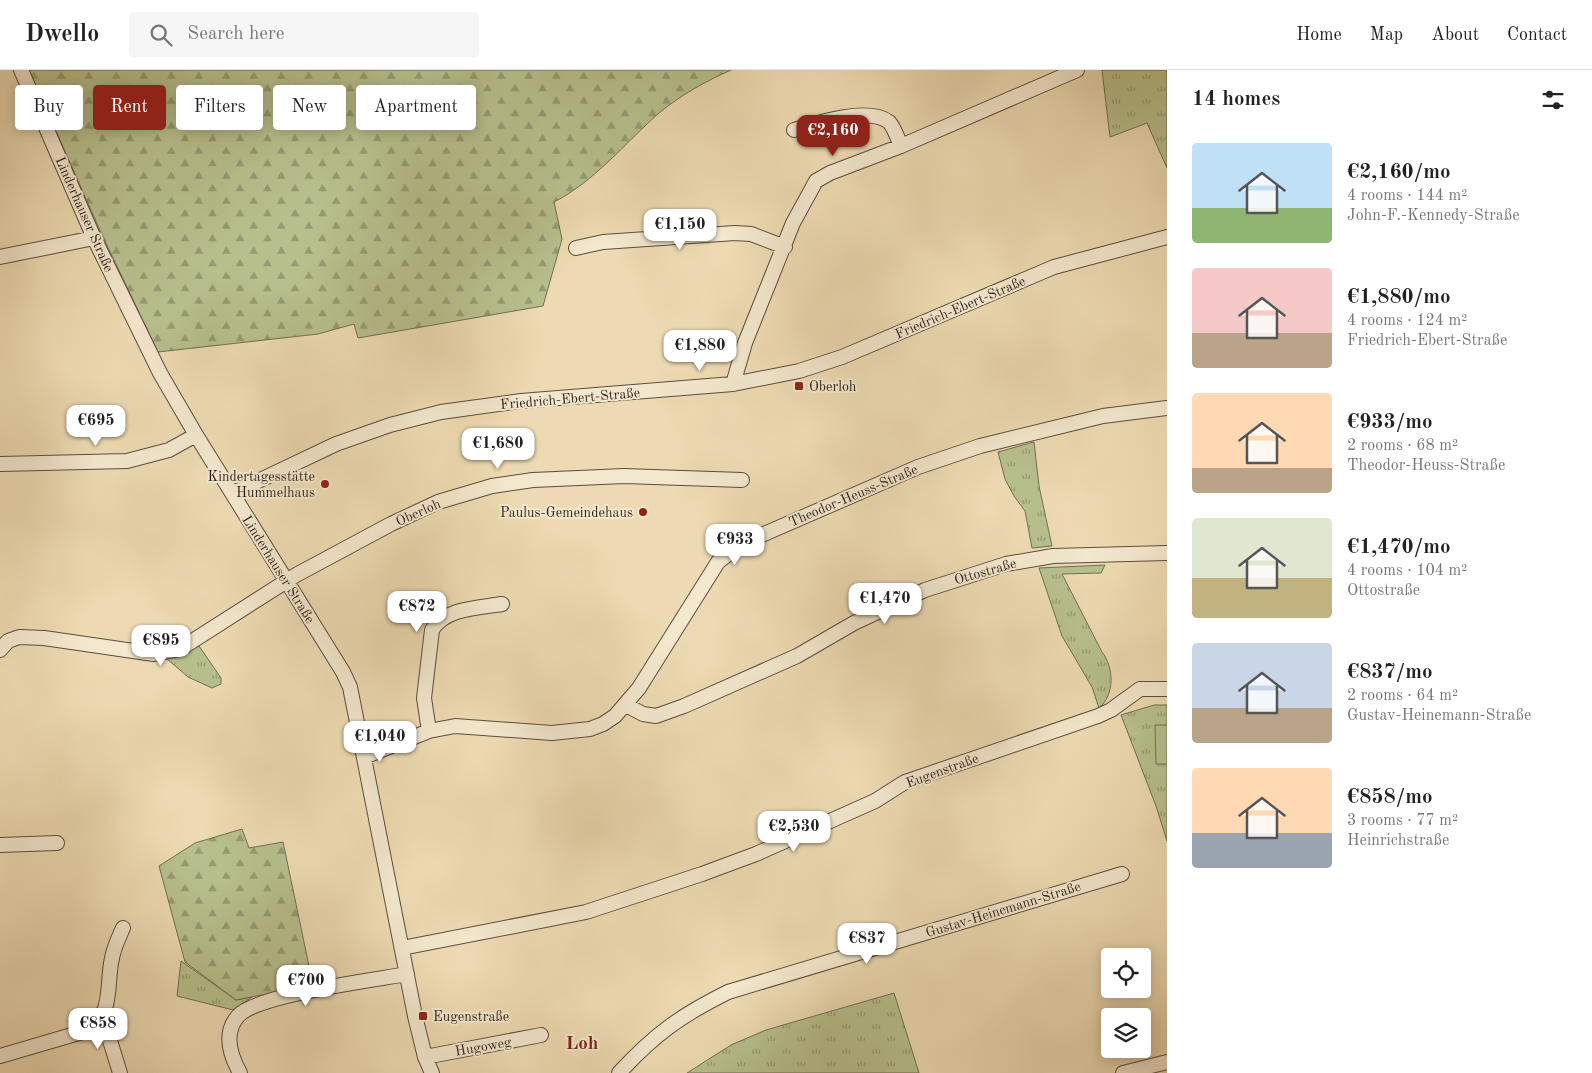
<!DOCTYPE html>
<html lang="en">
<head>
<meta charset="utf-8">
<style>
  :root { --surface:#fff; --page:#f6f6f6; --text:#222; --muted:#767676; --line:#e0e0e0; --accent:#8f2418 }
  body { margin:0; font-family:"Old Standard TT",serif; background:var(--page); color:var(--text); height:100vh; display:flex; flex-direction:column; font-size:19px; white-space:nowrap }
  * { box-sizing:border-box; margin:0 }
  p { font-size:16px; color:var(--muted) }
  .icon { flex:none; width:28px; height:28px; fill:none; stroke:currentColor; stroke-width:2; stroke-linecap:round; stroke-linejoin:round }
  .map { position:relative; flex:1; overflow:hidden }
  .panel { display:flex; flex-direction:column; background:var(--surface); width:425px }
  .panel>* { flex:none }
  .hud { position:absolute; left:15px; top:15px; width:475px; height:45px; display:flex; gap:10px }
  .buttons { position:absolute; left:1101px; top:878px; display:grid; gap:10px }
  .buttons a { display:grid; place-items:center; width:50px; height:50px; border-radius:5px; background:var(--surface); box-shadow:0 2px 12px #0003; font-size:25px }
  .price { position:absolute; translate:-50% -42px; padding:0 11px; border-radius:10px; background:#fff; color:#222; font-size:16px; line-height:32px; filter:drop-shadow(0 1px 2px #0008) }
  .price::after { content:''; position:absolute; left:50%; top:30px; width:15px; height:11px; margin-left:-8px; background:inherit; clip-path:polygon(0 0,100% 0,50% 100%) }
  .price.current { background:var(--accent); color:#fff }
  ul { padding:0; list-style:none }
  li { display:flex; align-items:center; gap:15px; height:125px; padding:0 25px }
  li span { display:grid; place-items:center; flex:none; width:140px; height:100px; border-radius:5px; color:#555 }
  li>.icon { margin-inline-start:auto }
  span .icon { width:60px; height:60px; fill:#fffc; stroke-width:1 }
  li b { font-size:21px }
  h2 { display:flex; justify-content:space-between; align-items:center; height:60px; padding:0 25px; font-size:21px }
  .pill { padding:0 18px; border-radius:5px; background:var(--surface); box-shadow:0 2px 12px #0003; font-size:18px; line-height:45px }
  .pill.current { background:var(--accent); color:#fff }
  header { display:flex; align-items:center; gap:30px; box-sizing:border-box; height:70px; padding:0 25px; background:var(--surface); border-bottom:1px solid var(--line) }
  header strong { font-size:24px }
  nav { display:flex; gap:28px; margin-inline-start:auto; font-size:18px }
  .search { width:350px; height:45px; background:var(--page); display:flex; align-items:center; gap:12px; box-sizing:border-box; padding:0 18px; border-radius:5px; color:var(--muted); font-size:19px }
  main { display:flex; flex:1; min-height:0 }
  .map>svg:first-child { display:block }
  .grass { fill:url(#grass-tufts); stroke:#706f53 }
  .forest { fill:url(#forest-firs); stroke:#706f53 }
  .pitch { fill:#b7c08d; stroke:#706f53 }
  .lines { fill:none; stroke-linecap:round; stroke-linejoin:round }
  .minor-casing { stroke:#5b4d3f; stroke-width:16 }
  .minor { stroke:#f3e7cd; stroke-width:14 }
  .poi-dot { fill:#8f2418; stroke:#f3e7cd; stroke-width:2 }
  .labels { text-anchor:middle; stroke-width:4; stroke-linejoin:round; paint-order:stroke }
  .street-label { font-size:14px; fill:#2a1e19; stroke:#f3e7cd }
  .poi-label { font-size:14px; fill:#2a1e19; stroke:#f3e7cd; text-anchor:start }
  .district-label { font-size:19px; font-weight:bold; fill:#7a1f14; stroke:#f3e7cd }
</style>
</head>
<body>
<header>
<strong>Dwello</strong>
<div class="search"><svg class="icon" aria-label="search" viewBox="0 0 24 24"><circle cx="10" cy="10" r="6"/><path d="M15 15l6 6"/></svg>Search here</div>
<nav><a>Home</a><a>Map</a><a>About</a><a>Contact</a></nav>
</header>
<main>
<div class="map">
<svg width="1167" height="1003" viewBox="0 0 1167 1003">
  <defs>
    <pattern id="grass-tufts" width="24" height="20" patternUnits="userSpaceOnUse" patternTransform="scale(1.25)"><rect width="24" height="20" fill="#b7c08d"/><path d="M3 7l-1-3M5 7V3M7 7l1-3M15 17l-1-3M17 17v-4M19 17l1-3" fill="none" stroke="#959b72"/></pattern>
    <pattern id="forest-firs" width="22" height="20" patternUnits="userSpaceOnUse" patternTransform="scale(1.25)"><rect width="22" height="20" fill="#b7c08d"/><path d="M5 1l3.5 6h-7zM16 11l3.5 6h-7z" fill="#959b72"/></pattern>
  </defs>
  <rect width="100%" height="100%" fill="#eddab2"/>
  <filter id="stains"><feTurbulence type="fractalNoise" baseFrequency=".004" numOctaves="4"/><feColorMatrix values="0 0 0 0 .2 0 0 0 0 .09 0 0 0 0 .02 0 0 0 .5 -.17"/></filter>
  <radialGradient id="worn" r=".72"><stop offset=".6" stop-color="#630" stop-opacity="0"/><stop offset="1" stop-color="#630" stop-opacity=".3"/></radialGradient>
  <path class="grass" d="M1102,0H1167V98L1147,53L1110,67Z
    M1034,372L1039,416L1052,476L1032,478L1025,441L1014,426L1005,409L998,382Z
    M1105,495L1101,503L1062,504L1102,582C1114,597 1115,625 1099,638L1092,617L1062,566L1039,498Z
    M199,576L221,608V614L212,618L188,607L166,588L184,584Z
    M1154,635H1167V771L1156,736L1121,645Z
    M181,891L236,930L252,927L233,940L177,926Z
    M894,923L919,1003H687L731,975L766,960Z"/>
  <path class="forest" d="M29,0H731C706,11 681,25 659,43C625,73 595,111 554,132L562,169L543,236L358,268L354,254L318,264L158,282L102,165Z
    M242,759L249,778L283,772L313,915L236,930L185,892L159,796L195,773Z"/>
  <path class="pitch" d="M1155,655H1167V694H1156Z"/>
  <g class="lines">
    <defs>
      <path id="minor" d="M21,0L94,168L160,303L196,365L343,602L350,617L415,946L425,987L432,1003
        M794,60C816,53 869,36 889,52C894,57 898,69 901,76
        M576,178L603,172L735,163L751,164L785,177
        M0,187L94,168
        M733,314L745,273L793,153L816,111L830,103L901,76L1077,0
        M0,394L127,391L169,380L196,365
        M233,423L336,374L390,355L441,342L521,331L733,314L799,301L842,287L1054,197L1167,167
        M0,580L8,571L19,567L44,568L154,584L180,579L296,505L391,454L438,432L492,416L533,410L624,406L742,410
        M626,635L643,644L656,646L684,636L797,586L854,553L925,520L1006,494L1053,486L1167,483
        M429,661L424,628L432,560C445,538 478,538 502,534
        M364,687L429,661L455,656L552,663L590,659L603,654L615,646L639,618L718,492L741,474L918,397L980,376L1103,346L1167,338
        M0,775L57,773
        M402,878L586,842L702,804L756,784L875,731L905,712L1098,646L1111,640L1140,619H1167
        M103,948L120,1003
        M0,986L89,960C114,942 106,914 112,888C114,877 119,867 123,858
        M425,987L541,965
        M240,1003C230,985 223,963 238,946C256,925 374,910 407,904
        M619,1003C655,964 680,946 728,922L1122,804
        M1123,1003L1167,992"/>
    </defs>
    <use href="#minor" class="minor-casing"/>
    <use href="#minor" class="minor"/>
  </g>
  <g class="poi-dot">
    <rect x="794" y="311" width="10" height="10" rx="2.5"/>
    <circle cx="325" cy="414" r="5"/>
    <circle cx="643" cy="442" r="5"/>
    <rect x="418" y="941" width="10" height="10" rx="2.5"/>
  </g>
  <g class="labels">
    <g class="street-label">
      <text transform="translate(85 144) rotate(66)" y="5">Linderhauser Straße</text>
      <text transform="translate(960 237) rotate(-23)" y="5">Friedrich-Ebert-Straße</text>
      <text transform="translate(570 328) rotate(-5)" y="5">Friedrich-Ebert-Straße</text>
      <text transform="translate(853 425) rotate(-23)" y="5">Theodor-Heuss-Straße</text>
      <text transform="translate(418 442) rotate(-24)" y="5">Oberloh</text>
      <text transform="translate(279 499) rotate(58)" y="5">Linderhauser Straße</text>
      <text transform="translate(985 501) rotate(-16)" y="5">Ottostraße</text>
      <text transform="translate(942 700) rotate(-20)" y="5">Eugenstraße</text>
      <text transform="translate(1003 839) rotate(-17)" y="5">Gustav-Heinemann-Straße</text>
      <text transform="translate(483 976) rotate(-10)" y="5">Hugoweg</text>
    </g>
    <g class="poi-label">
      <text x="809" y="321">Oberloh</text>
      <text x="315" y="411" text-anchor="end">Kindertagesstätte<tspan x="315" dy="16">Hummelhaus</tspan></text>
      <text x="633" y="447" text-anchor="end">Paulus-Gemeindehaus</text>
      <text x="433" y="951">Eugenstraße</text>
    </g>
    <g class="district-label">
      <text x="582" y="979">Loh</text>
    </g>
  </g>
  <rect width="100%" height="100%" filter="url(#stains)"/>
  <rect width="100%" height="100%" fill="url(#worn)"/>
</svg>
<div class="buttons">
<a><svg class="icon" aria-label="locate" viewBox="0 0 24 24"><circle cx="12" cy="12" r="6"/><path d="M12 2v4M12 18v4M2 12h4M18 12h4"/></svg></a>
<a><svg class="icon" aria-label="layers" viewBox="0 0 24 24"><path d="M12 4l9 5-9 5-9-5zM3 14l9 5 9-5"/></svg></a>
</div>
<b class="price current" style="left:833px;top:87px">€2,160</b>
<b class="price" style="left:680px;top:181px">€1,150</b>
<b class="price" style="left:700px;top:302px">€1,880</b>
<b class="price" style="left:96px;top:377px">€695</b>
<b class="price" style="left:498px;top:400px">€1,680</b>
<b class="price" style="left:735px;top:496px">€933</b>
<b class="price" style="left:885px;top:555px">€1,470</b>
<b class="price" style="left:417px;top:563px">€872</b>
<b class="price" style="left:161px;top:597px">€895</b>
<b class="price" style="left:380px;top:693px">€1,040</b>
<b class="price" style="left:794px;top:783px">€2,530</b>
<b class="price" style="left:867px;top:895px">€837</b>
<b class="price" style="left:306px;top:937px">€700</b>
<b class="price" style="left:98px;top:980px">€858</b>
<div class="hud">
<a class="pill">Buy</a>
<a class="pill current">Rent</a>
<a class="pill">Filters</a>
<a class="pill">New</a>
<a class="pill">Apartment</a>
</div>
</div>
<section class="panel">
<h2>14 homes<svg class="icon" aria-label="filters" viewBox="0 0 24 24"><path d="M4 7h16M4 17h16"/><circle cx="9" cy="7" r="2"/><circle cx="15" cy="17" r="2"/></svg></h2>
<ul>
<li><span style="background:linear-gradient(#bfe0f5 65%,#8fb573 0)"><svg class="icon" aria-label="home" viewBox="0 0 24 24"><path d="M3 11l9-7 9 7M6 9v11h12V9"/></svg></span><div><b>€2,160/mo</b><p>4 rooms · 144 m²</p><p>John-F.-Kennedy-Straße</p></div></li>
<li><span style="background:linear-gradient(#f6c9c9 65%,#b9a48a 0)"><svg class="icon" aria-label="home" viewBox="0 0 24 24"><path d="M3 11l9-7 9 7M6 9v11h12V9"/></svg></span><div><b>€1,880/mo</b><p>4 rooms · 124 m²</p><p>Friedrich-Ebert-Straße</p></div></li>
<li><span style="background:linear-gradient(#ffd9b3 75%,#b9a48a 0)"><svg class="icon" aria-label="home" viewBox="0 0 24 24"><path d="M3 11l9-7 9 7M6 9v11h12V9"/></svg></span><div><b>€933/mo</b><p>2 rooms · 68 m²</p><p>Theodor-Heuss-Straße</p></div></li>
<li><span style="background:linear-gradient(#dfe7d0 60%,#c2b280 0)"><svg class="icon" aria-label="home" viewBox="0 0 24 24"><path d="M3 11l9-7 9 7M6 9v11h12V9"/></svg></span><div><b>€1,470/mo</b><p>4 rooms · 104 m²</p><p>Ottostraße</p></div></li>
<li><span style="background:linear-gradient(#c9d6e8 65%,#b9a48a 0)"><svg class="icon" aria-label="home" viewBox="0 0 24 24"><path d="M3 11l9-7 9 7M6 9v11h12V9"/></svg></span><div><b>€837/mo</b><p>2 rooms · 64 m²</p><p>Gustav-Heinemann-Straße</p></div></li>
<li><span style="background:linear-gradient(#ffd9b3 65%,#9aa5b1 0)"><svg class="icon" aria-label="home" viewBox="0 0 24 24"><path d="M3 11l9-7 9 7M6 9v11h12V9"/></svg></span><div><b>€858/mo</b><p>3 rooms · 77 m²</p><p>Heinrichstraße</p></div></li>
</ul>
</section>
</main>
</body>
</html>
